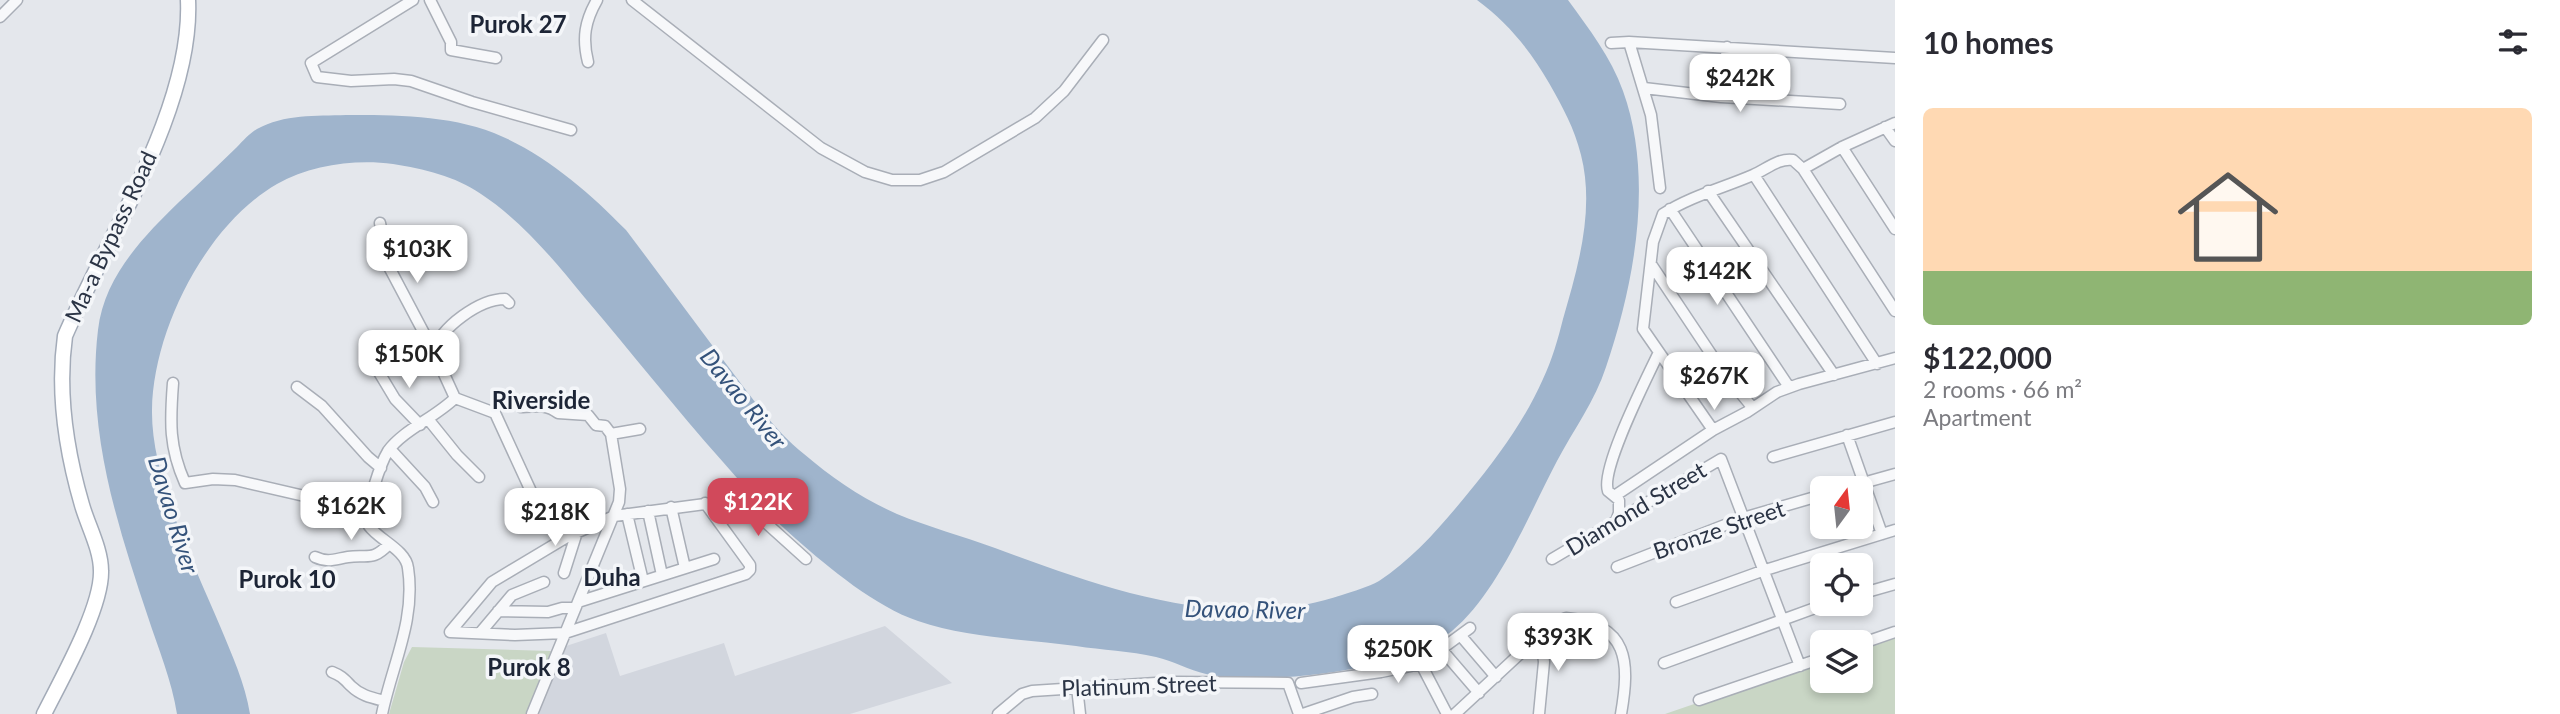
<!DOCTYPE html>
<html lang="en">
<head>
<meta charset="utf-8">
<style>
  :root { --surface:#fff; --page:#f2f2f3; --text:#2b2b33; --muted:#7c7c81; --line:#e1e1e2; --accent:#d1495b }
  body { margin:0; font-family:Lato,sans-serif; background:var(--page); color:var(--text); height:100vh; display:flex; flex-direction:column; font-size:26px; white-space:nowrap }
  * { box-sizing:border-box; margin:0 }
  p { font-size:23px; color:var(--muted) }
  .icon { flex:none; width:38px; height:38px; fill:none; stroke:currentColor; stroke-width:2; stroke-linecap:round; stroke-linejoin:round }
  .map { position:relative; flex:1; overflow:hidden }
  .sheet { display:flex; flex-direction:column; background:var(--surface); width:665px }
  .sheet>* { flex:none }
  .needle { width:46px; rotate:15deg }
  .controls { position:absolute; left:1810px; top:476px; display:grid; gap:14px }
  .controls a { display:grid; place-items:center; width:63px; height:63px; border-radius:10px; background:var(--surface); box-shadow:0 4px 10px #0003; font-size:35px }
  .price { position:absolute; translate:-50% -60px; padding:0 16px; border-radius:14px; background:#fff; color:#222; font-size:23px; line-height:46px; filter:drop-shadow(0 2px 4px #0008) }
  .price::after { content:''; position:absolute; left:50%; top:42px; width:21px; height:16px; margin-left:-10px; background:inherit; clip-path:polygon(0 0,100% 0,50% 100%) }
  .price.active { background:var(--accent); color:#fff }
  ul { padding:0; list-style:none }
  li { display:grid; align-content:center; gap:14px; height:371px; padding:0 28px }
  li+li { border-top:2px solid var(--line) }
  li span { display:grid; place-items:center; height:217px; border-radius:10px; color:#555 }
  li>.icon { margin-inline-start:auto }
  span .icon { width:126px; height:126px; fill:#fffc; stroke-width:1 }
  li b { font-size:30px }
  h2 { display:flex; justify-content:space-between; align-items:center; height:84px; padding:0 28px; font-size:30px }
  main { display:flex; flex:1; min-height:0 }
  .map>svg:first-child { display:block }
  .built { fill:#d2d6de }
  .green { fill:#c9d6c5 }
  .water { fill:#9fb4cc }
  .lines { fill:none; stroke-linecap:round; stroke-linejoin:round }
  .minor-casing { stroke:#a9aeb7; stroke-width:13 }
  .major-casing { stroke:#a3abb8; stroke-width:17 }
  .minor { stroke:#f7f8fa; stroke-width:10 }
  .major { stroke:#fff; stroke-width:14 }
  .labels { text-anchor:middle; stroke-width:7; stroke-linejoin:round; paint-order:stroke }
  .street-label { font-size:23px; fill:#2b3445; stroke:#f4f6f9 }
  .neighbourhood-label { font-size:24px; font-weight:bold; fill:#1d2536; stroke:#f4f6f9 }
  .water-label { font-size:24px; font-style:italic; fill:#34527a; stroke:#f4f6f9 }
</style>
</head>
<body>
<main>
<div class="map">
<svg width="1895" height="714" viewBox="0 0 1895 714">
  <rect width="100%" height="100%" fill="#e4e7ec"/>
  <path class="built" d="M885,626L952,683L850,714H536L563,647L606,633L620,676L724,643L735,676Z"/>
  <path class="green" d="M1895,634V714H1665L1822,660V681H1860V647Z
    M412,647L551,651L527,714H389L404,662Z"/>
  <path class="water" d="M1477,0H1568C1589,29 1611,57 1623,91C1654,177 1635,282 1606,367C1595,401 1574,429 1557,461C1529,514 1498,593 1452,631C1404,671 1267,686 1206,674C1189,670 1173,661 1156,657C1130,651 1102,650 1076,646C1024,639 967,638 918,621C876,607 829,568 796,539C769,516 746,488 723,462C675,408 631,352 585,298C554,260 522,221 481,194C455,176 424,169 393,164C355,159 311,165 277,184C206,225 153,330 152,410C151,478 194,564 220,626C232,655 245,683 250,714H177C172,681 158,648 148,617C117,524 86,430 98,330C104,277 143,237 179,202C199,184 218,165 237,147C243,141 250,133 257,129C284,114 316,116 346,115C394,115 448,115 494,133C544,153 589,192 626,230C663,279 699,328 736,377C756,403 777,433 804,454C832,478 863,499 897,514C928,527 963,536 995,548C1103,588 1227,634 1342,595C1354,591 1368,587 1379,581C1414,558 1443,524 1469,492C1497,458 1525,420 1543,379C1552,360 1558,339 1563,319C1578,267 1595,210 1581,155C1574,127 1563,108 1549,83C1530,50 1508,23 1477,0Z"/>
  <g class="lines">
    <defs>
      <path id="minor" d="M413,0L311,63L317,77L351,81L394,79L411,81L472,102L571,130
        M430,0L451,42V50L496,58
        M632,0L821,148L865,172L892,180H920L944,172L1035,118L1064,91L1103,40
        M0,17L17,0
        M1629,42L1651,115L1660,188
        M1611,43L1629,42L1895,58
        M588,62C582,38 585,21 597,0
        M1644,88L1721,97L1840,104
        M1721,97L1727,47
        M1885,127L1895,141
        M1842,147L1895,229
        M1803,169L1842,147L1895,123
        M1754,175L1877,364
        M1708,191L1834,375
        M1670,209L1789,387
        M380,223L388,265L434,352L455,398C436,417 403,430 388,451C380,464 376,481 371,496C368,506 362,516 369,526C379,540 406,550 408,568C416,620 392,665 382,714
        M1651,264L1721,369L1752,407
        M434,352C440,327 480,299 505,299L509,303
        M377,369L395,399L420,425
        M173,383C170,422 169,447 185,483L213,479L235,480L326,501L365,516
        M297,387L322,406L368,457L381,468
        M455,398L495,413L535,500
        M521,407C536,406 547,404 558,413L588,415L596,425L605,426L611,434
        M428,419L457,455L479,477
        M1713,430L1643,329L1653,242L1663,214C1691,196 1723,188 1753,175C1767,169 1778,158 1793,160L1803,169L1895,311
        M1847,435L1882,534
        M390,449L425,487L433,502
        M1773,457L1895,422
        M1845,488L1895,474
        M1616,495L1713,430L1747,412L1777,392L1799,384L1895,358
        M671,507L685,568
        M648,511L662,575
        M627,514L643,581
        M1616,521L1619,513V500L1608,491C1600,469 1647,378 1659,352
        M315,557C328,563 335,559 348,557C368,554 372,562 389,544
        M1552,559L1721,459L1800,666
        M1617,567L1743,518L1822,495
        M564,573L577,532
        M1860,594L1895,584
        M578,602L714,559
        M1676,602L1762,571L1895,530
        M498,611L548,612L562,608H575
        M450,632L492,582L567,537L614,516L743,499L765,522L806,559
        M450,632L515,635L565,633L746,574L750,570V565L705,503
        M480,633L512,595L544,582
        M1461,636L1496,677
        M1860,644L1895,632
        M1442,650L1479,693
        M1664,663L1826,604
        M1421,664L1447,714
        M332,672C342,676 344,679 351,686C361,696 373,698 385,701
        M1301,683L1381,672L1421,664L1470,628
        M1077,687L1080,714
        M1699,700L1822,658
        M532,714L619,502L620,489L611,434L640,429
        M998,714L1022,694L1032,691L1171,682L1288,683L1299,714
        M1303,714L1353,697L1372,694
        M1455,714L1553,623L1566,618C1629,624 1630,662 1621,714
        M1539,714L1544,662L1541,635"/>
      <path id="major" d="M44,714C61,680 102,608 101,571C101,549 88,526 82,505C66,450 57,393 65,336C107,238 193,107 188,0"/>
    </defs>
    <use href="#minor" class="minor-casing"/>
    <use href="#major" class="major-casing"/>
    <use href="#minor" class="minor"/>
    <use href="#major" class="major"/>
  </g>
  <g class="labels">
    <g class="street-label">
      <text transform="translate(111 237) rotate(-65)" y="8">Ma-a Bypass Road</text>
      <text transform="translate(1636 509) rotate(-31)" y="8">Diamond Street</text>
      <text transform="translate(1719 530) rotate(-19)" y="8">Bronze Street</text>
      <text transform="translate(1139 686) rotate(-2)" y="8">Platinum Street</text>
    </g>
    <g class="neighbourhood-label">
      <text x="518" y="33">Purok 27</text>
      <text x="541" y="409">Riverside</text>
      <text x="612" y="586">Duha</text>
      <text x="287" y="588">Purok 10</text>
      <text x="529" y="676">Purok 8</text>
    </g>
    <g class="water-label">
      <text transform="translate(743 399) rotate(51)" y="8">Davao River</text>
      <text transform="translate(173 515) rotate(73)" y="8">Davao River</text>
      <text transform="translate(1245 610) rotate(1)" y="8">Davao River</text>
    </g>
  </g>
</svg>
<div class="controls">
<a><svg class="needle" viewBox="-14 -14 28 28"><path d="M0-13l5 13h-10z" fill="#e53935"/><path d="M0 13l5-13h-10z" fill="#7c7c81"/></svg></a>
<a><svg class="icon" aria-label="locate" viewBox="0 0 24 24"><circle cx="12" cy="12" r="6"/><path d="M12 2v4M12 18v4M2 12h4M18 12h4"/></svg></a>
<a><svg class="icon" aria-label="layers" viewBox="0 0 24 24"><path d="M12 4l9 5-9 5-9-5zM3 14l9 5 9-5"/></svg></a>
</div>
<b class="price" style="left:1740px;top:114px">$242K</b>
<b class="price" style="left:417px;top:285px">$103K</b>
<b class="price" style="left:1717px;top:307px">$142K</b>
<b class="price" style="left:409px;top:390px">$150K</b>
<b class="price" style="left:1714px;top:412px">$267K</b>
<b class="price active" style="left:758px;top:538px">$122K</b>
<b class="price" style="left:351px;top:542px">$162K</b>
<b class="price" style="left:555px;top:548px">$218K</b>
<b class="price" style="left:1558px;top:673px">$393K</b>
<b class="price" style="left:1398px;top:685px">$250K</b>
</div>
<section class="sheet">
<h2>10 homes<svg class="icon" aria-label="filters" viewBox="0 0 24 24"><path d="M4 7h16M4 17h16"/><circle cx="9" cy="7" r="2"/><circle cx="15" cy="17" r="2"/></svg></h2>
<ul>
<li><span style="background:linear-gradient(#ffd9b3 75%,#8fb573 0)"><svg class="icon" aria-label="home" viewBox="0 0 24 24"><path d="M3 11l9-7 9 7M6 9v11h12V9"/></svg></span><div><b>$122,000</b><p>2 rooms · 66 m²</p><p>Apartment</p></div></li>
</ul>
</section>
</main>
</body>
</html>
